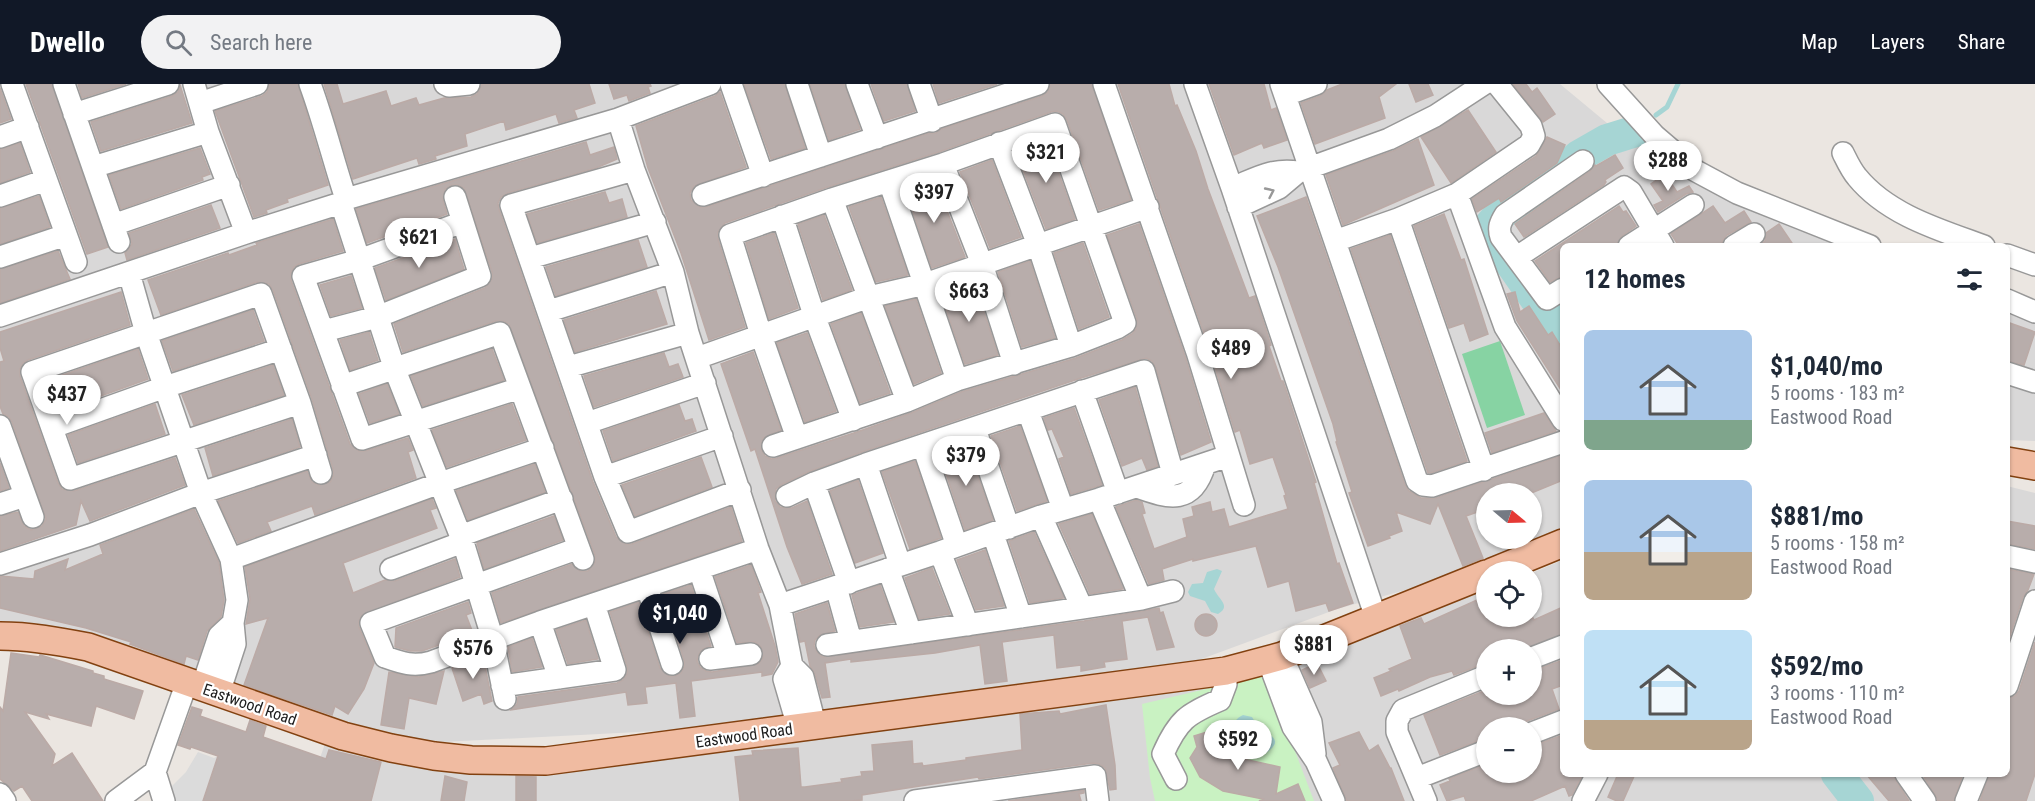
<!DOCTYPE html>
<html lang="en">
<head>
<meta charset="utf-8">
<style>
  :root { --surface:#fff; --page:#f2f2f3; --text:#1f2937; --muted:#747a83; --accent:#111827 }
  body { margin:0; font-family:"Roboto Condensed",sans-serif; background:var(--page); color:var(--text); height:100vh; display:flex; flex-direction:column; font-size:22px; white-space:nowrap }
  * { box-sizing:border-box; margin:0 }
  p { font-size:20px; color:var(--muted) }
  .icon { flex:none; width:33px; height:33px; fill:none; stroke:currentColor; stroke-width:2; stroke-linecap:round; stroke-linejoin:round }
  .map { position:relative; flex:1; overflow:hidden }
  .details { position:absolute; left:1560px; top:159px; width:450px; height:534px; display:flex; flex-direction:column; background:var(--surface); border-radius:9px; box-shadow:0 2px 4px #0004 }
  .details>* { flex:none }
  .needle { width:39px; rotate:109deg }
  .tools { position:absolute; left:1476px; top:399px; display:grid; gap:12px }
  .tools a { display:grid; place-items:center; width:66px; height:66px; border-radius:50%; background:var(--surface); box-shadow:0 2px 4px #0004; font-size:30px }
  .price { position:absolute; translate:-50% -51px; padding:0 14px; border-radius:21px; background:#fff; color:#222; font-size:20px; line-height:39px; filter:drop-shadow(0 2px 3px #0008) }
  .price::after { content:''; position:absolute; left:50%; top:36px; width:18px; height:14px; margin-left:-9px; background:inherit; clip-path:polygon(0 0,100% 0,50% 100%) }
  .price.selected { background:var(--accent); color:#fff }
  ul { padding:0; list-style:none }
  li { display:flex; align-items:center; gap:18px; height:150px; padding:0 24px }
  li span { display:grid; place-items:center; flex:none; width:168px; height:120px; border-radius:9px; color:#555 }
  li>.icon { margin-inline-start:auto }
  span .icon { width:72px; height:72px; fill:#fffc; stroke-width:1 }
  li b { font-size:26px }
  h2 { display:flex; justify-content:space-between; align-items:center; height:72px; padding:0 24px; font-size:26px }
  header { display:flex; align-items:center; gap:36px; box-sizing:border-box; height:84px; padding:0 30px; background:var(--accent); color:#fff }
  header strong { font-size:28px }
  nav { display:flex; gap:33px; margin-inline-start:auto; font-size:21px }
  .search { width:420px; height:54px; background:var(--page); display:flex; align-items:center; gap:15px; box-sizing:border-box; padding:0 21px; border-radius:33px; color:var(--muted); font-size:22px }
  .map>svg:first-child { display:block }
  .residential { fill:#d9d8d8; fill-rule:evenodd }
  .park { fill:#c9f2c2 }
  .pitch { fill:#87d3a3 }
  .parking { fill:#dbdbdb }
  .water { fill:#a6d5d4 }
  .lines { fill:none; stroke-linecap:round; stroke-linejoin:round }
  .stream { stroke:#a6d5d4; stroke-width:5 }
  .river { stroke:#a6d5d4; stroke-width:32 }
  .building { fill:#b8adab; stroke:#bbaaa6; stroke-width:1.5 }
  .minor-casing { stroke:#989898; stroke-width:24 }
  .major-casing { stroke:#824110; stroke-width:30 }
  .minor { stroke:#fff; stroke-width:21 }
  .major { stroke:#f0bba1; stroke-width:27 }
  .oneway { stroke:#989898 }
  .labels { text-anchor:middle; stroke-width:4.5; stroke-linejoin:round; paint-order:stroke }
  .street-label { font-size:16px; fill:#1b1b1b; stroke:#fff }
</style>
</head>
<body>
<header>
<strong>Dwello</strong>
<div class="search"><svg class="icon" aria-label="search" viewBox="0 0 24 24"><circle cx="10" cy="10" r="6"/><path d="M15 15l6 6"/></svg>Search here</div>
<nav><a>Map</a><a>Layers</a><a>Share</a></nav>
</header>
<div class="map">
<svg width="2035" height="717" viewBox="0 0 2035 717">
  <rect width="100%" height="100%" fill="#ebe6e1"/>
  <path class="residential" d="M0,0H1560L1619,49L1738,122L1842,162H1563V447L1445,495L1337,525L1169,587L715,644L404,660L0,543ZM1486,410H1532V454H1486Z
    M2007,226L2035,237V357L2007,356Z
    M2007,402L2035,409V717H305L327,654L441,688L469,686L1301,579L1486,506V532H1532V489L1563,476V690H2007ZM1486,566H1532V610H1486ZM1486,644H1532V688H1486Z"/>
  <path class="park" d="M1266,591L1314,717H1155L1150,694L1142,620Z"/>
  <path class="pitch" d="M1500,257L1525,331L1487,344L1462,270Z"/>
  <path class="parking" d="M198,668L214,674L218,672L203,717H157L186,688Z"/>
  <path class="water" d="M1217,485L1222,487L1214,505C1218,515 1232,522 1218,530L1211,528L1205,517L1190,512L1188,508L1192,500L1203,499L1207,488Z
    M1243,631L1252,633C1254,636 1255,639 1258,642C1267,651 1288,655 1264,670L1253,667L1251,663L1250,652L1246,650L1241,653L1234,648C1233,639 1235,635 1243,631Z"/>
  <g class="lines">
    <path class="stream" d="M1656,31L1667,23L1678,0"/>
    <path class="river" d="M1563,254L1487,145L1497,133L1565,84L1579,72L1607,56L1636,47
      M1837,690L1858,717"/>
  </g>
  <path class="building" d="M26,0H52L108,163L87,170Z
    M78,0H126L82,14Z
    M269,0H298L328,101L287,115L288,118L266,126L267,129L254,133L215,27L262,12L267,8Z
    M324,0H337L343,20L386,7L391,22L416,14L419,21L444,14L471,13L477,10L482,0H589L595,19L574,26L577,34L559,39L556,30L506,46L504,37L465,50L467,62L435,72L436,75L419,80L417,74L353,95Z
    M609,0H650L651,2L648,3L650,9L629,17L627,11L614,15Z
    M744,0H785L805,64L771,75Z
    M810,0H845L860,45L829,56Z
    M871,0H907L915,27L884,37Z
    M933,0H997L939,19Z
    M1050,0H1092L1131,116L1099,126L1067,36L1063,30L1057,27L1051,28L939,68L828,103L725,139L718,148V155L745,243L709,256L681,169L648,84L636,42L715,12L720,8L746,83L694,102L690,109L691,116L700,123H706L929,49H936L941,45L1042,12L1048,8Z
    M1118,0H1169L1175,22L1177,21L1196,67L1208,105L1249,214L1255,212L1271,261L1269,262L1281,297H1283L1289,315L1316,398L1314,399L1337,480L1339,479L1353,519L1329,527L1326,519L1296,527L1289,497L1268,503L1256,462L1193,477V475L1162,485L1164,496L1149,500L1116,423L1136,416L1142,418L1145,429L1142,430L1154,465L1187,453L1183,435L1194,432L1192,423L1210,418L1212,428L1224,425L1229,443L1288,425L1284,412L1286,411L1273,373L1250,380L1240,346L1235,348L1209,264Z
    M1209,0H1264L1271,26L1276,24L1287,56L1264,64L1262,59L1234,71Z
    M1342,0H1396L1379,13L1385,34L1315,60L1301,19L1320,12L1327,6Z
    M1409,0H1428L1433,11L1416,18Z
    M1513,0H1526L1532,8L1537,4L1555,30L1543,38Z
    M180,1L192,39L101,67L91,38L172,12L178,8Z
    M0,4L11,35L0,39Z
    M1468,26L1496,68L1451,99L1421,53Z
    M1547,53L1565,61L1557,79L1501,118L1499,114L1477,128L1472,115L1536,72Z
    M1418,55L1434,101L1343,141L1326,91L1393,67Z
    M1047,56L1075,135L1046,145L1016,68Z
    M586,58L590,71L614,63L617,75L596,84L508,109L501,113L498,119L499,125L593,398L616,453L626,460H632L731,423L742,457L501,539L492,509L572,480L580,487H588L595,478V471L509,240L503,237H496L403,268L394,240L485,204L492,195V188L464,104L458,101H452L445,105L443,116L447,130L367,159L356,125Z
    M20,59L30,88L0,99V65Z
    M200,64L210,90L202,93L203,96L121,125L109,91Z
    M1615,71L1623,84L1605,96L1606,98L1604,101L1524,153L1515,140L1590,87L1595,81L1596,82Z
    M992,76L1021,153L990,164L960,88Z
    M1665,90L1677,108L1689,102L1693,108L1686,110L1658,128L1654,121L1663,117L1651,100Z
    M935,96L965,173L932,184L905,105Z
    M605,108L609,119L622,115L627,133L537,159L527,130Z
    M39,112L50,143L0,160V124Z
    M881,113L908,191L876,198L849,123Z
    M1306,113L1405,401L1409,407L1421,414H1436L1563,371V396L1529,410H1486V425L1466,432L1483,474L1463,482L1438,420L1430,440L1396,428L1402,447L1389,452L1390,454L1368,462L1349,409L1352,408L1336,358L1337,357L1333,340L1278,183L1257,132Z
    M211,121L220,144L127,176L125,169L132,160L129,149Z
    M1619,122L1623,128L1626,127L1636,142L1622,152L1616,162H1563V192L1550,198L1535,177Z
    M1713,122L1725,139L1744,127L1751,138L1727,151L1723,156L1721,162H1679L1671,150Z
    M1444,130L1461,176L1464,175L1488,250L1470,257L1464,239L1449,244L1414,142Z
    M824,131L852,206L823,216L798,140Z
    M333,135L343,167L299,180L294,183L291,189V196L350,360L359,367H365L408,354L413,366L408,368L416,394L315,431L312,422L267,438L271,447L238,459L218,417L307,387L312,398L319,401L330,398L333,392V385L312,315L273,206L269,200L257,198L161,231L148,196L228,169L229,171L257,161L256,159Z
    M1139,140L1185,272L1211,358L1181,371L1156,284L1152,277L1146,274L1078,295L862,368L808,388L781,401L776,405L775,417L780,423L792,424L807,417L832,490L802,500L787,463L755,365L751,367L721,280L753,268L781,346L763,354L761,365L765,372L771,375L777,374L857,348L911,329L961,308L1076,274L1122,256L1132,250L1136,245L1137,235L1107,151Z
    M1779,140L1794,162H1759L1765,157L1766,149Z
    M774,149L798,224L769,235L746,159Z
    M1390,151L1467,377L1431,389H1428L1351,165Z
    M455,155L464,185L386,216L375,184Z
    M638,156L647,183L556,212L546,183Z
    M1083,159L1109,233L1079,245L1054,169Z
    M58,167L70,195L0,219V185Z
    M1030,177L1055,254L1022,263L998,188Z
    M351,192L362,224L331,232L320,201Z
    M974,197L998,271L965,280L940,208Z
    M656,207L667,240L575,268L564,236Z
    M121,208L130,241L28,276L23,279L20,285V292L58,399L62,405L74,407L175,374L185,401L90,437L81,417L76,441L0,467V432L18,428L24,442L31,446L42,442L46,435L12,338L9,333L3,330L0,322V278L4,277L0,264V248Z
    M1515,208L1520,228L1529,222L1548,251L1552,248L1563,266V309L1517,237L1507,210Z
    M916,215L941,289L914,300L885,222Z
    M253,226L264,257L173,287L162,257Z
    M861,229L890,309L860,319L831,240Z
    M2007,238L2035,248L2024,281L2007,277Z
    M369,248L378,276L350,286L340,256Z
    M807,249L836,327L805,338L777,259Z
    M138,265L148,295L59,327L48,296Z
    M492,265L504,296L423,322L411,292Z
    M664,269L669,283L678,280L683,293L594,323L584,292Z
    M273,281L284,311L194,341L182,311Z
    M387,300L399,330L370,339L359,310Z
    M1135,303L1158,382L1147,386L1142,374L1122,382L1099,316Z
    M155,320L165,350L78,379L68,351Z
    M512,320L526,356L447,383L432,346Z
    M679,321L685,337L692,335L696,347L613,377L603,347Z
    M1074,324L1102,401L1071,410L1059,375L1064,373L1052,345L1048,346L1044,334Z
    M1544,329L1556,347L1492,369L1485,349Z
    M292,335L300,363L213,392L205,364Z
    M1020,342L1047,417L1017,427L991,352Z
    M967,360L993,436L965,446L939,369Z
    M701,373L712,403L635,432L622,401Z
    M915,377L941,454L910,465L882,388Z
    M0,379L9,404L0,407Z
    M535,380L545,408L468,436L456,407Z
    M858,396L883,469L855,479L830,407Z
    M432,415L436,424L430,426L437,444L343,479L353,509L385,496L395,497L455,475L460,493L362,531L359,537V543L374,579L364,605L348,630L335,622L332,631L244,601L268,534L246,540L250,515L245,483Z
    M194,425L219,479L224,516L221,533L207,547L198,576L186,572L184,580L130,560L131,558L86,544L0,524V492L34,495L35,487L68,475L65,486L103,470L100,461Z
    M1092,430L1123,505L1090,510L1059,440Z
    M554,432L563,456L484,485L477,459Z
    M2007,437L2035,442V465L2007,460Z
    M1034,448L1064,514L1030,519L1009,457Z
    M985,466L1004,522L976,526L957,476Z
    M751,481L761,508L758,509L775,562L778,578L772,590L762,592V588L691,597L695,632L680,634L676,599L645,603L647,619L628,621L626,608L511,626L517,620L518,613L617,599L623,596L627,590V582L610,528L639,518L660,584L669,592H675L681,589L684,583V576L663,510L691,501L711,562L703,565L699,570L697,577L700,583L706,587L712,588L758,580L763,574L761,563L755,558L737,559L715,493Z
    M932,484L950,530L919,535L905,494Z
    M2007,485L2034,490L2028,506L2023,513L2007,561Z
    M880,501L894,538L860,543L852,511Z
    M1477,516L1485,532H1532L1534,536L1563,523V550L1523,566H1486V579L1454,591L1452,587L1430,593L1399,607L1398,605L1381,612L1374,594L1391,587L1389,585L1412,575L1400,542L1421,534L1424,540Z
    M468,518L471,529L466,531L473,549L422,567H410L395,563L396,544Z
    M827,519L835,547L820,551L815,556L814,562L817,568L823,573L1084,537L1159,524L1160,529L1163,528L1174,563L1157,566L1148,533L1122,537L1127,575L1104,578L1105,583L1081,587V581L1057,584L1054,551L1002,558L1007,597L985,600L980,561L935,569L851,578V575L825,579L830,613L822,614L815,590L810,582L805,557L800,558L795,530Z
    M1195 541a11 11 0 1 1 22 0a11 11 0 1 1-22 0Z
    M586,536L598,575L568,580L556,546Z
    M532,554L542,583L512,588L508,563Z
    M2035,558V690L2026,717H1980L1989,690H2007V614L2015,612L2019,607Z
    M11,569L39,573L40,571L93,587V589L104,592V595L143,607L134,635L96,622L91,642L46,630L49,635L25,628L55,670L52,682L72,669L103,717H32L22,702L14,707L0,695V623L3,627Z
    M483,572L492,617L484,620L481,610L463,617L452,584Z
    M1563,576V601L1552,605L1559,625L1527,637L1521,644H1486V654L1440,671L1424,631L1486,606V610H1532V587Z
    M1317,579L1326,597L1310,604L1302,586Z
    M444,587L436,620L409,614L404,645L381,641L389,588L419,593Z
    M1106,621L1115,681L1116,705L1110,706L1105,684L1099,680L1093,679L979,695L978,693L862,711V716L851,717H740L735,673L753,671L752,667L798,664L801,703H805L842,698L841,695L862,692L861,688L874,687L872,661L912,657L913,680L922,679L923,682L966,676V674L1022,666L1020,630L1059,627L1060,630Z
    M192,623L202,626L200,632L246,648L250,636L266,642L263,653L326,675L329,666L381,678L371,717H203L218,672L191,663L190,665L178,661Z
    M1223,643L1230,672L1280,683L1276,710L1298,700L1305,717H1259L1263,715L1223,707L1200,693L1190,674L1197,663L1194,652Z
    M1359,648L1369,667L1378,661L1390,684H1391L1404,717H1347L1333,684L1340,681L1329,659Z
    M1563,651V690H1583L1572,711L1569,712L1565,702L1531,717H1466L1464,712L1447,717L1440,701L1450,697L1449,695L1486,680V688H1532V662Z
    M1618,690H1635L1623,717H1617L1608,713Z
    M1866,690H1893L1896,697L1909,717H1889Z
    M1922,690H1963L1954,717H1938L1935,710Z
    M445,692L467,698L464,717H441Z
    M516,692L536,693V717H516Z
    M1084,706V709L1079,710L1081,717H1008Z"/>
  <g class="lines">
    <defs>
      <path id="minor" d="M12,0L76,178
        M64,0L119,158
        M194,0L208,48L246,149
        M310,0C324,38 333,76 346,115
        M445,0L449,2L469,0
        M731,0L763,92
        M797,0L821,72
        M857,0L877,54
        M919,0L932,37
        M1104,0L1197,268L1244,421
        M1195,0L1232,104L1376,534
        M1281,0L1417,397L1423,401L1432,402L1563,358
        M1608,0L1655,52L1696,87L1737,109L1870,162
        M1286,11L1316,0
        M200,19L257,0
        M74,30L168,0
        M618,35L634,86L673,188L688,249L758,465L780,521L792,582L803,593L815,640
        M0,53L28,43
        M999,59L1038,161L1071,262
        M1843,69C1847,77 1851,86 1857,93C1888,131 1940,146 1984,162
        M943,80L982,180L1014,280
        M93,83L208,48
        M634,86L511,121L605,393L628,448L740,406
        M889,97L957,296
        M1232,104C1257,94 1272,84 1298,88
        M1457,110L1505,243L1563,336
        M703,111L1038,0
        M0,112L46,96
        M832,115L907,317
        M341,119L395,286L463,458L493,556L505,615
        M1238,123L1279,104L1298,88L1389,55L1435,32L1484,0
        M782,132L814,231L853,336
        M1398,135L1484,386
        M463,138L359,176L303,192L362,355L520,304
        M113,141L229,101
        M1335,157L1398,135L1457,110L1529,61L1534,52L1531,42L1497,0
        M1629,162L1693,121
        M1734,162L1754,150
        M2007,171L2035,181
        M0,173L66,151
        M1517,173L1624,103L1631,108L1663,162
        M530,174L655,138
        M129,189L146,249L201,409L231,475L237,516L233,539L235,560L219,609
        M1563,205L1547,215L1501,153C1498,144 1500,139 1505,131L1583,77
        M2007,216L2035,228
        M549,227L673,188
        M0,232L246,149L341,119L346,115L618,35L710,0
        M324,247L377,233L480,192L455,113
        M697,274L869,213L925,200L1148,123
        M568,283L688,249
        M2007,289L2035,298
        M342,302L500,249L583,475
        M1082,307L1118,409
        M300,319L70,395L32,288L261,210L300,319L321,389
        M1028,327L1063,425
        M587,339L705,299
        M0,342L33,433
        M53,343L165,303L281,265
        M975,345L1009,444
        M773,362L907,317L957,296L1071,262L1117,244L1125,239L1055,40L943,80L832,115L730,151L761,251L797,354
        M923,362L957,462
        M866,380L900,480
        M605,393L722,352
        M814,399L849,499
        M1137,403C1170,415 1193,421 1205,380
        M787,412L814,399L866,380L1144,287L1173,390
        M1099,415L1141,515
        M0,420L25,412
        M1041,432L1082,524
        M993,450L1021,533
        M460,452L562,415
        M579,464L371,539L385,573C402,579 413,583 431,578L540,538L758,465
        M940,468L968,541
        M2007,472L2035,478
        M231,475L440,399L543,364
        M0,480L90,451L201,409L316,371
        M391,485L463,458
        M699,485L728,572
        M888,485L911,549
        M647,503L672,580
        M836,503L851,557
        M780,521L940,468L1041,432L1099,415L1228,372
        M540,538L559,594
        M827,561L1082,524L1141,515L1173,507
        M1282,572L1311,638L1315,670
        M1532,574L1563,562
        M710,575L751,570
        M1268,576L1293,643L1316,677L1334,717
        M792,582L784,595L798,643
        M502,602L615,586L594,520
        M2007,602L2035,517
        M202,603L219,552L233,539
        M1532,649L1563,637
        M155,688L164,717
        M1906,690L1925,717
        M1417,694L1486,667
        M1176,695L1163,670C1178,636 1187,630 1220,616L1226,600V587
        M0,710L5,717
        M116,717L155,688L187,598
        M915,717L1095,692L1098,717
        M1426,717L1397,648V637L1403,626L1486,592
        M1583,717L1597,690
        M1966,717L1977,690"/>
      <path id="major" d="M2007,377L2035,382
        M1492,488L1563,459
        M0,552C30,552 58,557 88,563L343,652L391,664L434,672L471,676L546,677L1226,587L1282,572L1486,490"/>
    </defs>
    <use href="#minor" class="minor-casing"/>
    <use href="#major" class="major-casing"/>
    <use href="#minor" class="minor"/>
    <use href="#major" class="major"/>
  </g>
  <defs><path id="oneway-chevron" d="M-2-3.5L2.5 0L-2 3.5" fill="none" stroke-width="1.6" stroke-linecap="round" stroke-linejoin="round" transform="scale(1.5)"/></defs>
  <use class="oneway" href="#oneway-chevron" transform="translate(1270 108) rotate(-25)"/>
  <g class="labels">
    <g class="street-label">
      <text transform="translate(250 620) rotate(19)" y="6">Eastwood Road</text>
      <text transform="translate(744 651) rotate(-8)" y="6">Eastwood Road</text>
    </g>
  </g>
</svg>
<div class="tools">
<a><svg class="needle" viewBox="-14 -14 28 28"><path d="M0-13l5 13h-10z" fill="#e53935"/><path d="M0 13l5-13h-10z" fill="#747a83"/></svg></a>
<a><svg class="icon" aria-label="locate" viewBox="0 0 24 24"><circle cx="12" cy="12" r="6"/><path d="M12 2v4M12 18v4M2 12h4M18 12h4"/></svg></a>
<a>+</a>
<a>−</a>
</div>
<b class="price" style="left:1046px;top:100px">$321</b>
<b class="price" style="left:1668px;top:108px">$288</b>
<b class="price" style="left:934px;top:140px">$397</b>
<b class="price" style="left:419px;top:185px">$621</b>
<b class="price" style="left:969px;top:239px">$663</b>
<b class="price" style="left:1231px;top:296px">$489</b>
<b class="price" style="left:67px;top:342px">$437</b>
<b class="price" style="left:966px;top:403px">$379</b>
<b class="price selected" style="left:680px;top:561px">$1,040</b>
<b class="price" style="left:1314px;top:592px">$881</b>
<b class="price" style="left:473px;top:596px">$576</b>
<b class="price" style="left:1238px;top:687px">$592</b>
<section class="details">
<h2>12 homes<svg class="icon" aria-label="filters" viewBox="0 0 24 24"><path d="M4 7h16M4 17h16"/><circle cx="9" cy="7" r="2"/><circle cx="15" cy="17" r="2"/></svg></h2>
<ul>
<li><span style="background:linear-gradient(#a9c7e8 75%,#7fa58c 0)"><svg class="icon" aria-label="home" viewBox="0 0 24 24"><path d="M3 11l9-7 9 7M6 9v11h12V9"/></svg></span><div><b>$1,040/mo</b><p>5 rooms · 183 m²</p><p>Eastwood Road</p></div></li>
<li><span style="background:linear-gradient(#a9c7e8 60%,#b9a48a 0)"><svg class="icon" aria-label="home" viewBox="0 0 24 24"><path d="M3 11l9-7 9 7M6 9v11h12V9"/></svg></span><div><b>$881/mo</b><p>5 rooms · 158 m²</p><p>Eastwood Road</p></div></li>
<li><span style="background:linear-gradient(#bfe0f5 75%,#b9a48a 0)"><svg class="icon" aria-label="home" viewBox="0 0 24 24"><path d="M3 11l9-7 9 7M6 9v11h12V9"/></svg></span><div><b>$592/mo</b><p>3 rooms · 110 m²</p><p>Eastwood Road</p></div></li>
</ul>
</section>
</div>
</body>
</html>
